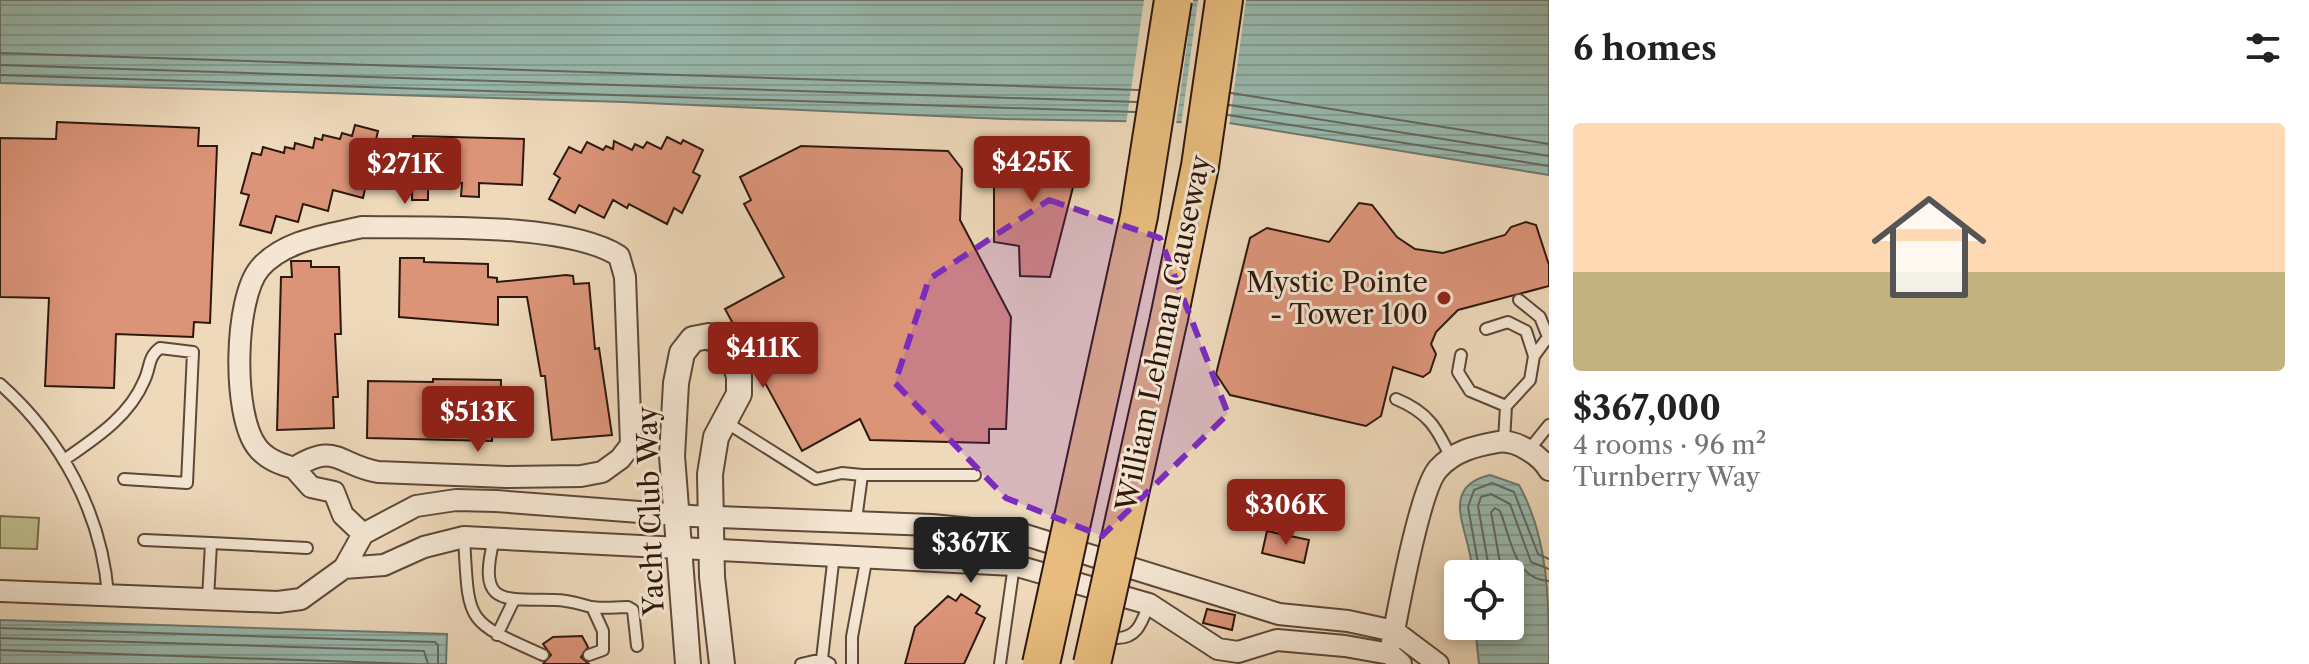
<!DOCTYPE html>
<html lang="en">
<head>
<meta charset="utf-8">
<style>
  :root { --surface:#fff; --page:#f2f2f2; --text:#222; --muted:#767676; --line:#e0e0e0; --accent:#8f2418 }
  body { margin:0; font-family:"Libre Caslon Text",serif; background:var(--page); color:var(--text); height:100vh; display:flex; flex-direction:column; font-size:30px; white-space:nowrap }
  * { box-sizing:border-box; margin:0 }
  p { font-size:26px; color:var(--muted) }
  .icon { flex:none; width:44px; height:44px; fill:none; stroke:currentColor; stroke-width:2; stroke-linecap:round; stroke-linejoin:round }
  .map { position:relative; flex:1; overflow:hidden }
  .side { display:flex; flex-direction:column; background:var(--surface); width:760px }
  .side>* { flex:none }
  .buttons { position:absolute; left:1444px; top:560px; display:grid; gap:16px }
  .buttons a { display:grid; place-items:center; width:80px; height:80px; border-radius:8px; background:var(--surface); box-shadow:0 4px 12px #0003; font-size:40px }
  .price { position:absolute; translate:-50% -68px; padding:0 18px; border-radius:8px; background:var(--accent); color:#fff; font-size:26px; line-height:52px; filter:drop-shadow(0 2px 4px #0008) }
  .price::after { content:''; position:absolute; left:50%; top:48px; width:24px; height:18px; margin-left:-12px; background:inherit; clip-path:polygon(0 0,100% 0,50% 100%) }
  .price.on { background:#222; color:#fff }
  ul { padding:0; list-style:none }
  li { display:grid; align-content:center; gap:16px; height:424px; padding:0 24px }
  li+li { border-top:2px solid var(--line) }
  li span { display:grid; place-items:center; height:248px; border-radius:8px; color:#555 }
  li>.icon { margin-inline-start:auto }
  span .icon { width:144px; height:144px; fill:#fffc; stroke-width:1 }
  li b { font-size:34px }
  h2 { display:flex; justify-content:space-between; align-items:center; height:96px; padding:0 24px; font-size:34px }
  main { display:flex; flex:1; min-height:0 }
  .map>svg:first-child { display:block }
  .pitch { fill:#bfbd8c; stroke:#766a4d; stroke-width:2 }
  .water { fill:url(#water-rules); stroke:#6e796f; stroke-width:2 }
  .pier { fill:#eed9bb }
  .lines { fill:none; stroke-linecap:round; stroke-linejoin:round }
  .shore { stroke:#63695f; stroke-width:2 }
  .building { fill:#dc9479; stroke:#2d180e; stroke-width:2 }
  .service-casing { stroke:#5d4839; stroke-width:14 }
  .minor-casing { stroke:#5d4839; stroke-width:24 }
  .tertiary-casing { stroke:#5d4839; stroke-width:28 }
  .motorway-casing { stroke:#2d180e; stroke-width:40 }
  .service { stroke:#f4e6d3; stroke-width:10 }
  .minor { stroke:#f4e6d3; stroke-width:20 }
  .tertiary { stroke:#f4e6d3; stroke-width:24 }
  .motorway { stroke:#e7bc7e; stroke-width:36 }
  .motorway-bridge-casing { stroke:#2d180e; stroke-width:40; stroke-linecap:butt }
  .motorway-bridge { stroke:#e7bc7e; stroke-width:36 }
  .marked { fill:#7b2cbf; fill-opacity:0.2; stroke:#7b2cbf; stroke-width:6; stroke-dasharray:16 10; stroke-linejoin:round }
  .poi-dot { fill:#8f2418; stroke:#f4e6d3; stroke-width:3 }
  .labels { text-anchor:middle; stroke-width:6; stroke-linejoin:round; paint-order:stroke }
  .poi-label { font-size:28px; fill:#2d180e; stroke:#f4e6d3; text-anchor:end }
  .street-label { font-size:28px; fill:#2d180e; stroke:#f4e6d3 }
</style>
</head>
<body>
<main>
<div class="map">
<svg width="1549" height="664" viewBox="0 0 1549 664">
  <defs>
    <pattern id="water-rules" width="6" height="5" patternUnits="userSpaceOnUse" patternTransform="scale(2)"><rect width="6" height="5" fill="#99bab0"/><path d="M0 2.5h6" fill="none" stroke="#849f96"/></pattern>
  </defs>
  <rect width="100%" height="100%" fill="#eed9bb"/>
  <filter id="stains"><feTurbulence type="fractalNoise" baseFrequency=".0025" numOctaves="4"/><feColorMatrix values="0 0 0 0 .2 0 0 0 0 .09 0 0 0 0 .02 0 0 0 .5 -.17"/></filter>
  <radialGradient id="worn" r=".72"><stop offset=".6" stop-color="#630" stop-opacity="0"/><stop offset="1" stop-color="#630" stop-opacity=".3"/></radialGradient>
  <path class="pitch" d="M0,516L39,518L37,549L0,548Z"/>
  <path class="water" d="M0,0H1549V175L1229,123L1004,119L624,102L0,83Z
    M1490,475L1519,485C1549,539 1549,602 1549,664H1479L1475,626H1510V574H1472C1474,537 1434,488 1490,475Z
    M0,620L447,634L446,664H0Z"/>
  <path class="pier" d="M1144,0H1193L1176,125L1126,124Z
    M1198,0H1246L1229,127L1181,126Z"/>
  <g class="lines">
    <path class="shore" d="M0,53L1139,90
      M0,65L1137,102
      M0,75L1135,112
      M1231,93L1549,144
      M1229,105L1549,156
      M1228,115L1549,166
      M1480,574L1468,507L1474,490L1492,483L1514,492L1538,554L1549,559
      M1490,574L1478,506L1481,497L1491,494L1510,504L1531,562L1549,569
      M1502,574L1491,512L1495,508L1500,511C1511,538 1514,580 1549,581
      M0,628L435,642L438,645V664
      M0,638L424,651L428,664
      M0,650L415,664"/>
  </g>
  <path class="building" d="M57,122L199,128L198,146H217L210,323L194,322L193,337L116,334L114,388L45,386L49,298L0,297V138L56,139Z
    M355,125L378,131L363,198L333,190L328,211L303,204L298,222L276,216L271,233L240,225L249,195L241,193L252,153L261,155L263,147L284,153L285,147L294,149L295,143L313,148L315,138L322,140L323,135L340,139L342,133L352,136Z
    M413,136L524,139L522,185L479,183V197L461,196L462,183L428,182V200H412Z
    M667,137L681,144L683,140L703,150L693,172L700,176L682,213L674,208L667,224L629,204L627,208L613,200L604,218L579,205L575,213L549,199L560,178L554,174L569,147L581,153L587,142L603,150L606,146L613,149L614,141L632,150L635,144L643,148L647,142L661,149Z
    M994,145L1081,156L1050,277L1020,276L1019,246L994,242Z
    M801,146L948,151L962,169L960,220L1011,317L1006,429H989V443L870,440L860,419L802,451L725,309L784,277L744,204L751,200L740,177Z
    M1359,203L1372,205L1397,237L1415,249L1443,253L1505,235L1511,227L1526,222L1536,225L1549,265V286L1458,310L1436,332L1431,344L1436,354L1430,372L1423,377L1393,367L1381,416L1366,426L1230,395L1216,374L1250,238L1267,228L1329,242Z
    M400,258H424V262L488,264V277L497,278V282L566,275L573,276L574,284L589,283L595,349L599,348L612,435L552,440L545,376H541L527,297H498V325L399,317Z
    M291,261H311V267H339L341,334H335L338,397H333L334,428L277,430L281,277H292Z
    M433,379L501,380L500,428H492V441L367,438L368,381L433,382Z
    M1267,531L1309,540L1304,563L1262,553Z
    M961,594L980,606L976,613L985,618L964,664H905L915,627L948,596L956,601Z
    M1207,609L1235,615L1232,630L1203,623Z
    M582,636L588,647L581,657L589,664H543L551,655L543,644L553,637Z"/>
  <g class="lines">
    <defs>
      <path id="service" d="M1519,300L1540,317L1548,337L1534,356
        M1486,329L1508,322L1526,331L1534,356L1530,380L1506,406L1504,441
        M1461,355L1458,372L1470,391L1506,406
        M0,384C61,438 102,514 108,595
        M1396,399C1428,412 1437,428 1451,458
        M724,421L816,479L842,473L862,475
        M1528,451L1549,425
        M64,460C94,439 129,417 144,381C151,367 147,358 160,348L193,352L187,483L124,479
        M856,520L862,475H975
        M464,537C469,624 464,620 543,655
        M494,539C477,606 502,599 555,600C569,600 579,604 591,607C602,609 617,607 628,607L633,610L637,646
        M144,540L211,543L208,599
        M211,543L307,548
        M497,635L513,602
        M1117,638C1138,638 1142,621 1149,604
        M589,655L603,650V631L592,607
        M822,659L834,554
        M801,664L822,659L830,664
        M852,664V637L867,556
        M1000,664L1014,565"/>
      <path id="minor" d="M362,227C426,228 567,222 619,256L625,277L631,445L620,459L602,472L581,476L507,477L378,472C338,465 336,441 294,468C280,464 266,459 257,447C232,415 234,298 260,268C284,240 328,235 362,227Z
        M294,468L311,487L334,492L343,515L363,534
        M344,568L384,565L424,547L464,537L1014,565L1149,604L1218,649L1238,652L1277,640L1345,646L1390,654L1401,664
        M0,591L278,602L301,599L344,568L363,534L416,506L456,500L496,501L692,516L932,525L1022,534L1279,614L1348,621L1394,631L1438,664
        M1392,642C1398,610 1420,489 1438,469C1454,451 1475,446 1498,442C1516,439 1541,456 1549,470"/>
      <path id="tertiary" d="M688,664L672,456L676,383L682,353L693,339L709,336L730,350L739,376V394L716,437L710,474L712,577L722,664"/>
      <path id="motorway" d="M1169,318L1200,166L1224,0"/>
    </defs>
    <use href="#service" class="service-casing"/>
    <use href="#minor" class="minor-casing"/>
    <use href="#tertiary" class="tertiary-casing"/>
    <use href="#motorway" class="motorway-casing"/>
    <use href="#service" class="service"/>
    <use href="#minor" class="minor"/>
    <use href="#tertiary" class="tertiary"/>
    <use href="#motorway" class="motorway"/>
    <defs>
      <path id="motorway-bridge" d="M1041,664L1139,216L1173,0
        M1092,664L1169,318"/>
    </defs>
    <use href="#motorway-bridge" class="motorway-bridge-casing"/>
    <use href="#motorway-bridge" class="motorway-bridge"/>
  </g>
  <path class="marked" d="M1049,200L1160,238L1228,414L1102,536L1006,498L895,383L929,279Z"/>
  <circle class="poi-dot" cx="1444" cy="298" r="8"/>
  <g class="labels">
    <g class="poi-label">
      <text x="1428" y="292">Mystic Pointe<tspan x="1428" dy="32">- Tower 100</tspan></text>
    </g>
    <g class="street-label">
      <text transform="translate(1163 333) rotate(-78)" y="10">William Lehman Causeway</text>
      <text transform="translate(650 511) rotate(-92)" y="10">Yacht Club Way</text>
    </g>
  </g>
  <rect width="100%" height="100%" filter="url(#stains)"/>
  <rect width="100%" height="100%" fill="url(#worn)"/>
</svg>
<div class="buttons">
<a><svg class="icon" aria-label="locate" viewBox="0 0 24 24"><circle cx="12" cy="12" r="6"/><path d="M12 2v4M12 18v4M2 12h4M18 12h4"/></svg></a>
</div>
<b class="price" style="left:1032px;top:204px">$425K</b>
<b class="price" style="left:405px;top:206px">$271K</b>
<b class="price" style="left:763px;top:390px">$411K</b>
<b class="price" style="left:478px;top:454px">$513K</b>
<b class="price" style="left:1286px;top:547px">$306K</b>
<b class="price on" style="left:971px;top:585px">$367K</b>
</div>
<section class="side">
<h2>6 homes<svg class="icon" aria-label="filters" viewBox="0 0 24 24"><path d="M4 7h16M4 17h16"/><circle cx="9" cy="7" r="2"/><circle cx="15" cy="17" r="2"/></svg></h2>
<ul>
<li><span style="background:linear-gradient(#ffd9b3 60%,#c2b280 0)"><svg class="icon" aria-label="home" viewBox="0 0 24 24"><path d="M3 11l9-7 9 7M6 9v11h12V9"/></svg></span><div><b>$367,000</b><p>4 rooms · 96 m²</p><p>Turnberry Way</p></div></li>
</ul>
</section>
</main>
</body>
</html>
